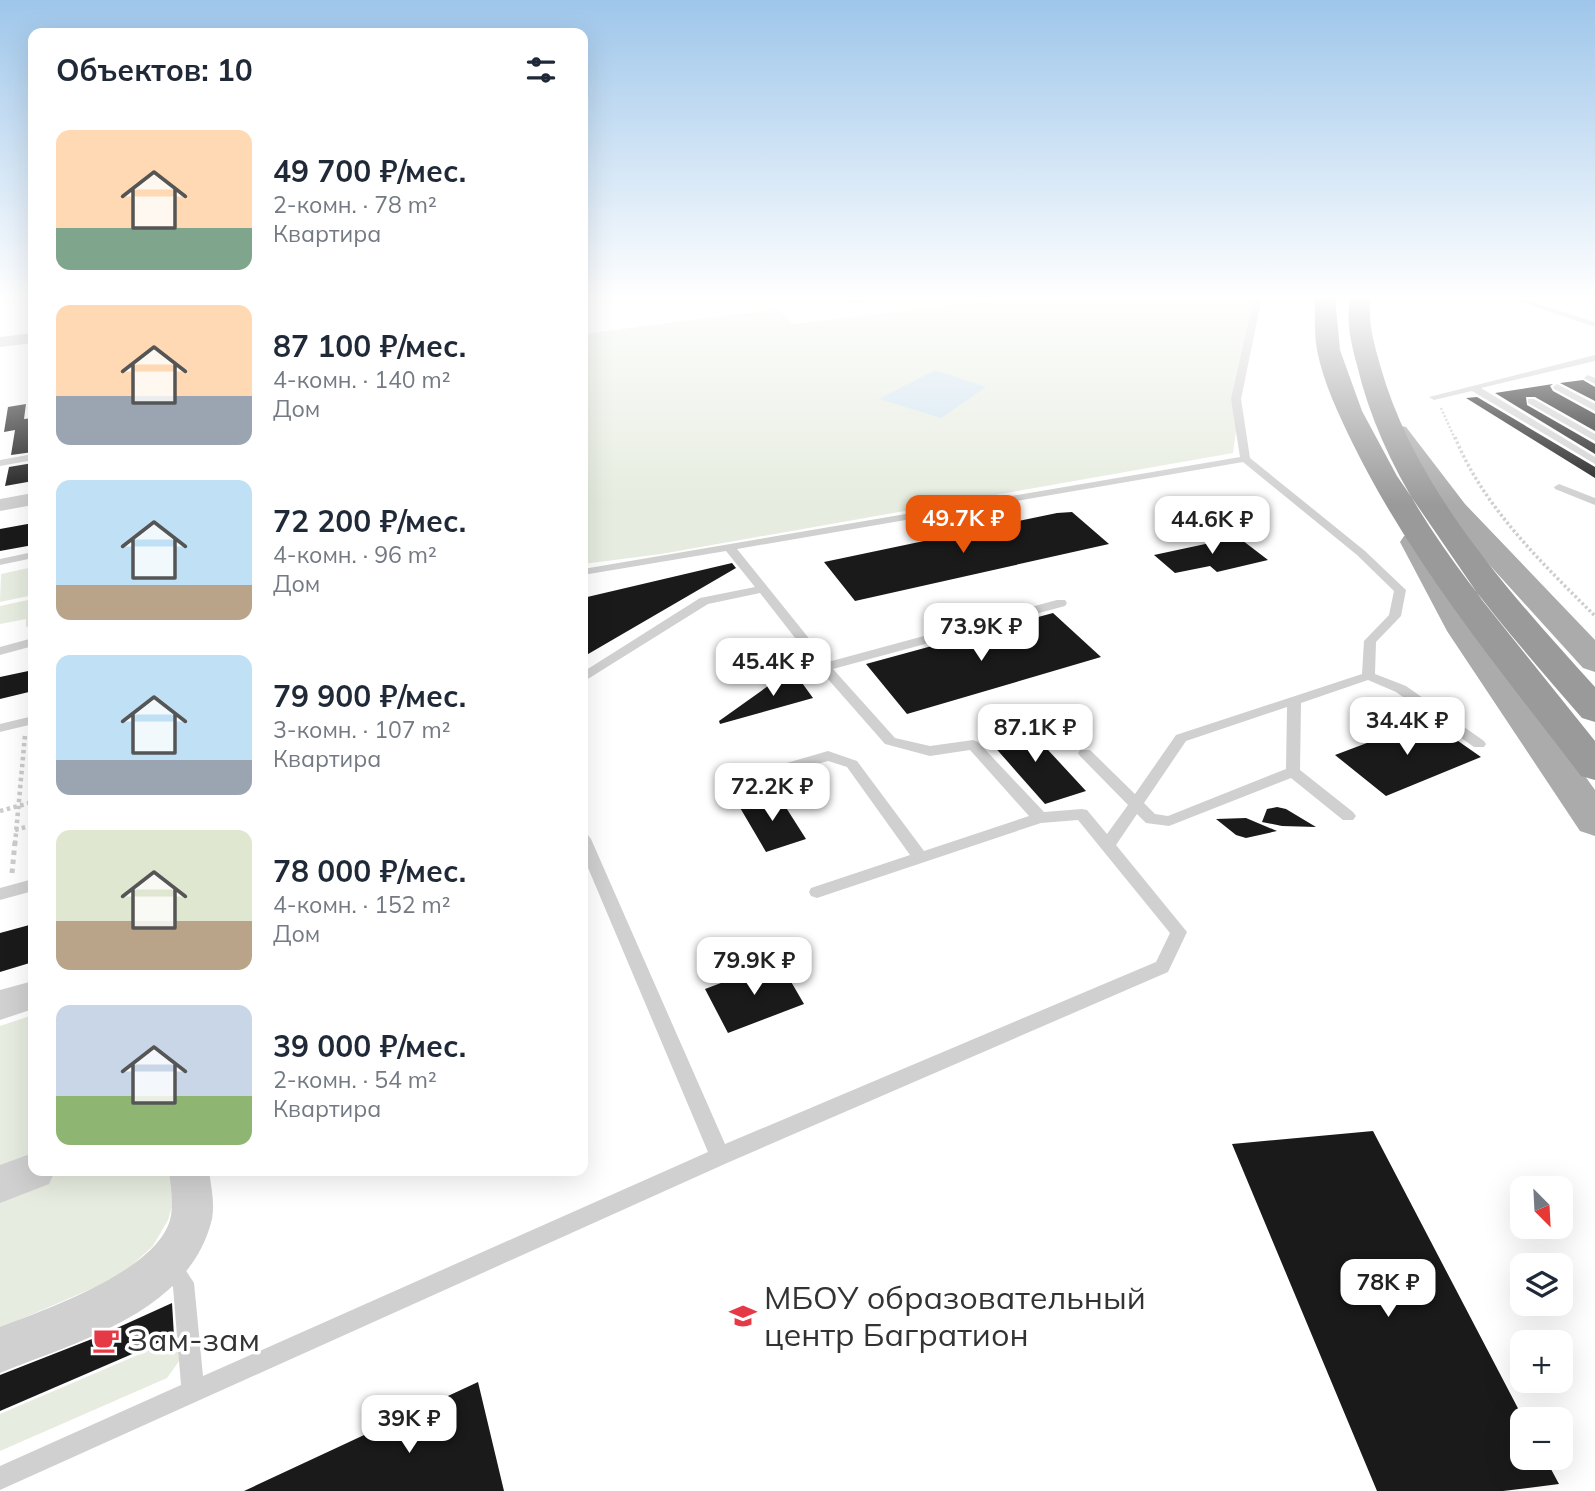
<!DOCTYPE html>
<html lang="ru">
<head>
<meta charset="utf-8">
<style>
  :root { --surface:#fff; --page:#f6f6f7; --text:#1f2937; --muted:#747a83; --accent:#ea580c }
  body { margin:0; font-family:Mulish,sans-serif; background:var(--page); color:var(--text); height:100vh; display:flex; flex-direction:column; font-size:26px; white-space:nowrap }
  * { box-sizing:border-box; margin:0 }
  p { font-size:23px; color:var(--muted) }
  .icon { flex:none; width:38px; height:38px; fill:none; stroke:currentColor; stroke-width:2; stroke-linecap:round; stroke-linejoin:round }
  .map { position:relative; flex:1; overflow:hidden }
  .details { position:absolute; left:28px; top:28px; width:560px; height:1148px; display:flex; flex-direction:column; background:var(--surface); border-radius:14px; box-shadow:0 7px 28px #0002 }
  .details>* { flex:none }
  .needle { width:46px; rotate:156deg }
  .tools { position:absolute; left:1510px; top:1176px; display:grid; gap:14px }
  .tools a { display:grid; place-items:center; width:63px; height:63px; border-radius:14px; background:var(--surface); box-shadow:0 7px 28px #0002; font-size:35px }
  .price { position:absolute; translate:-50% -60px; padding:0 16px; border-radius:14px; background:#fff; color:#222; font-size:23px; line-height:46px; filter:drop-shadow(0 2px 4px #0008) }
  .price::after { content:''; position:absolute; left:50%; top:42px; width:21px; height:16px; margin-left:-10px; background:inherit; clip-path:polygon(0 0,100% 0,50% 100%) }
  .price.selected { background:var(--accent); color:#fff }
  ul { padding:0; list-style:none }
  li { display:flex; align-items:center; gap:21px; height:175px; padding:0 28px }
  li span { display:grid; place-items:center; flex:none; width:196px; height:140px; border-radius:14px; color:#555 }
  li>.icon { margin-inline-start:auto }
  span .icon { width:84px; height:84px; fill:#fffc; stroke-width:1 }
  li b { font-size:30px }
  h2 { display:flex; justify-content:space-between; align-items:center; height:84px; padding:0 28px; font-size:30px }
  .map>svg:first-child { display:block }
  .green { fill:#e6ecdf }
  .water { fill:#cfe2ee }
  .building { fill:#1a1a1a }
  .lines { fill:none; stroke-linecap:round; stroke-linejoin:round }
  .path-far3 { stroke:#cdcdcd; stroke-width:2.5; stroke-dasharray:2 2; stroke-linecap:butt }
  .path-far2 { stroke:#cdcdcd; stroke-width:3.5; stroke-dasharray:2.5 2.5; stroke-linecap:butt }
  .path-far1 { stroke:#cdcdcd; stroke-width:4.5; stroke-dasharray:3.5 3.5; stroke-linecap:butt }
  .path { stroke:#cdcdcd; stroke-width:5; stroke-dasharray:4.5 4.5; stroke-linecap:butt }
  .lane { fill:#d0d0d0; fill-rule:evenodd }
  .street { fill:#d0d0d0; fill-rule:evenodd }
  .primary { fill:#ababab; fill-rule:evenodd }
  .highway { fill:#9a9a9a; fill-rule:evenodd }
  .labels { text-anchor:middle; stroke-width:7; stroke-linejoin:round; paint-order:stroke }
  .near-poi-label { font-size:32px; fill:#333; stroke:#fff; text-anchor:start }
</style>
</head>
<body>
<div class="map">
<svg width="1595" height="1491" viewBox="0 0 1595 1491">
  <rect width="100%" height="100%" fill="#fff"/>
  <path class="green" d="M1021,297H1254L1233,453L661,554L583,564V334L778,309L792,324Z
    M33,567V595L0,602L1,574Z
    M33,599V626L26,627V619L0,624V606Z
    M33,1015V1154L0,1167V1026Z
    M62,1171H170L176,1193L168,1220L153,1246L119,1277L0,1328V1195Z
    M182,1336V1357L167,1378L0,1451V1414Z"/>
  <path class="water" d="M935,370L986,387L941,418L879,399Z"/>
  <path class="building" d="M1583,380L1595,387V401L1560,383Z
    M1553,384L1550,386L1553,391L1595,414V431L1535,397H1526L1527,405L1595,444V454L1495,393Z
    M1477,397L1595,467V478L1466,398Z
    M26,404L24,419L33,418V452L11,455L15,430L4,432L8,407Z
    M33,463V481L5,486L9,467Z
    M1072,512L1109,544L855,601L824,562L1057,513Z
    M33,523V545L0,551V529Z
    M1238,537L1268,560L1217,572L1210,566L1175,573L1154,555Z
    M732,563L736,568L583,657V598Z
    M1053,613L1101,657L907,714L866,664Z
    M792,669L813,698L720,724L719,721Z
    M33,670V691L0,699V677Z
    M1428,720L1481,757L1386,796L1335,755Z
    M1024,724L1086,791L1045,804L985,736Z
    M778,795L806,839L766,852L739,806Z
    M1277,807L1286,809L1316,827L1282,826L1262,822L1267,809Z
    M1246,818L1277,831L1246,838L1236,835L1216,819Z
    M33,924V962L0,972V933Z
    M779,961L804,1004L728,1033L705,989Z
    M1373,1131L1522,1416V1458H1545L1559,1484L1503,1491H1377L1232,1144Z
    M172,1303L174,1336L0,1411V1375L97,1337Z
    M478,1382L504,1491H244Z"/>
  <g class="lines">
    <path class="path-far3" d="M1441,408L1455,439"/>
    <path class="path-far2" d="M1455,437C1483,507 1543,564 1595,616"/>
    <path class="path-far1" d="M0,811L33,802
      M15,830L33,825
      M15,844L25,735"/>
    <path class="path" d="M12,873L15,842"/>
    <path class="lane" d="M874,297H896L846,304L842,302Z
      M1254,297H1262L1241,399L1250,458L1365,551L1406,590L1401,616L1376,642L1375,674L1406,686L1484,741L1486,744L1484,747H1474L1396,692L1368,680L1301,703L1300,770L1353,812L1356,816L1353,820H1343L1291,778L1169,826L1146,823L1137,814L1116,845L1187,932L1168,972L727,1163L0,1490V1466L181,1385L173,1287L158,1265L161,1257L169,1254L177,1257L194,1283L203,1376L708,1152L583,856V834L588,835L591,839L725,1144L1156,962L1170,933L1078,820L1041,823L823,896L817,898L811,896L809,892L811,888L910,855L847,767L828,761L740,786L735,784L733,781L735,778L828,751L857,761L924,851L1029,816L970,750L930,756L885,744L820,670L760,593L708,604L583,682V672L700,598L755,587L726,551L583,575V569L1240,457L1231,399ZM1243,462L1357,555L1394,591L1389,615L1364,641L1362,674L1176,735L1135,794L1090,750H1080L1078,753L1080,756L1128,805L1107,834L1087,810L1082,809L1044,812L978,742L973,740L930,746L895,738L833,669L1065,606L1067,603L1065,600H1057L828,662L737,549ZM1287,707L1286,769L1168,816L1155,814L1144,803L1186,741Z
      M1506,297H1517L1595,322V327Z
      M1595,355V361L1481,388L1595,457V464L1472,391L1434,400L1429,397Z
      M1588,375L1595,378V384L1584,378Z
      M1557,384L1595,404V411L1554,389L1553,387Z
      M1528,399H1534L1595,434V441L1528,403Z
      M33,454V460L0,466V460Z
      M1559,484L1595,498V505L1555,489L1554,487Z
      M33,552V558L0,565V559Z
      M33,638V646L0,655V647Z
      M33,716V724L0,732V724Z
      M33,879V891L0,900V888Z"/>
    <path class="street" d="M33,333V343L0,347V337Z
      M33,493V505L0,511V499Z
      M33,981V1009L0,1020V990Z
      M33,1153V1171H55L49,1184L0,1203V1165Z
      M169,1171H209C211,1186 215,1203 212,1219C190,1312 78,1341 0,1373V1327C46,1309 155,1272 170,1220C174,1204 171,1187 169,1171Z"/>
    <path class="primary" d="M1397,425L1406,427L1465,504L1595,640V672L1583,668L1445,516L1384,433L1388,427Z
      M1415,533L1426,536L1480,630L1595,790V836L1580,831L1447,631L1400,542L1404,536Z"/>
    <path class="highway" d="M1315,297H1335L1340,350L1362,411L1397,476L1482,600L1595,741V780L1581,776C1500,670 1412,564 1353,444C1339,415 1323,382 1317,350C1314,333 1315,314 1315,297Z
      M1351,297H1371C1367,320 1374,343 1380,365C1415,490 1510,593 1595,687V722L1582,718C1493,614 1389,502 1357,365C1351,343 1345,319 1351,297Z"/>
  </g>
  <linearGradient id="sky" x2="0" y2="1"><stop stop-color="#9ec6ea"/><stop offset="0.59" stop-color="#fff"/><stop offset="1" stop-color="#fff" stop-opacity="0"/></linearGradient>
  <rect width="1595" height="505" fill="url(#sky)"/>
  <defs>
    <symbol id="school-bare" viewBox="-9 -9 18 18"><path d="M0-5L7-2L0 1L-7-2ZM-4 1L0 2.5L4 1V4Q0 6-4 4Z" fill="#e63946" stroke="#fff" stroke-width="2.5" paint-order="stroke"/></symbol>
    <symbol id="cafe-bare" viewBox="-9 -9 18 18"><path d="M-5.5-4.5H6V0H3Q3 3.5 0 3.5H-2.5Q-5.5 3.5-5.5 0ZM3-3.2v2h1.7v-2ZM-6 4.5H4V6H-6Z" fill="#e63946" stroke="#fff" stroke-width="2.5" paint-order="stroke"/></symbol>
  </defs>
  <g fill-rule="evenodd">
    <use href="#school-bare" x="724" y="1297" width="38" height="38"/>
    <use href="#cafe-bare" x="87" y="1321" width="38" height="38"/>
  </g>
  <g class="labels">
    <g class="near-poi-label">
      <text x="764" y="1309">МБОУ образовательный<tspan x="764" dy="37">центр Багратион</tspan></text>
      <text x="127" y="1351">Зам-зам</text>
    </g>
  </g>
</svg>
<div class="tools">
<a><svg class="needle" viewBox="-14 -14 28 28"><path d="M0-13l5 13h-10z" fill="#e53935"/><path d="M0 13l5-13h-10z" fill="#747a83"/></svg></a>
<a><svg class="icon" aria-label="layers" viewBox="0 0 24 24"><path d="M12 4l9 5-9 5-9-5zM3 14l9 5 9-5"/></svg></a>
<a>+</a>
<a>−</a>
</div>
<b class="price selected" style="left:963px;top:555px">49.7K ₽</b>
<b class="price" style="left:1212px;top:556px">44.6K ₽</b>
<b class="price" style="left:981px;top:663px">73.9K ₽</b>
<b class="price" style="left:773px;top:698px">45.4K ₽</b>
<b class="price" style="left:1407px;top:757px">34.4K ₽</b>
<b class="price" style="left:1035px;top:764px">87.1K ₽</b>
<b class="price" style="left:772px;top:823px">72.2K ₽</b>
<b class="price" style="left:754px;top:997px">79.9K ₽</b>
<b class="price" style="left:1388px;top:1319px">78K ₽</b>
<b class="price" style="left:409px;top:1455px">39K ₽</b>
<section class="details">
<h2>Объектов: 10<svg class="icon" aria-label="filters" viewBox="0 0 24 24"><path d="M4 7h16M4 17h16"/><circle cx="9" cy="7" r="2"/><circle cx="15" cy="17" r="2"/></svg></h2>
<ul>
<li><span style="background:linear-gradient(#ffd9b3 70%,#7fa58c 0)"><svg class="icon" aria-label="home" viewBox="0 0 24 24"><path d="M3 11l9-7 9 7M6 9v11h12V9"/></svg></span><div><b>49 700 ₽/мес.</b><p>2-комн. · 78 m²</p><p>Квартира</p></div></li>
<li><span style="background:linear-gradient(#ffd9b3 65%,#9aa5b1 0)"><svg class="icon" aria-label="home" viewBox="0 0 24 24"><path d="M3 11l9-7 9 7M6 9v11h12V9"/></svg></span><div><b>87 100 ₽/мес.</b><p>4-комн. · 140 m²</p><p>Дом</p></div></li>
<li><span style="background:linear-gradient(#bfe0f5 75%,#b9a48a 0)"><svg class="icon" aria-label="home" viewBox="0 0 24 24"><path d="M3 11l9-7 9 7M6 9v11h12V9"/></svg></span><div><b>72 200 ₽/мес.</b><p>4-комн. · 96 m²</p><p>Дом</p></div></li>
<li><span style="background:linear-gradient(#bfe0f5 75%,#9aa5b1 0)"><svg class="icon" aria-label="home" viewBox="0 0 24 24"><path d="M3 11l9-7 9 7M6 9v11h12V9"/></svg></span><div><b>79 900 ₽/мес.</b><p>3-комн. · 107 m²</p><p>Квартира</p></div></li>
<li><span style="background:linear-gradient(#dfe7d0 65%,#b9a48a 0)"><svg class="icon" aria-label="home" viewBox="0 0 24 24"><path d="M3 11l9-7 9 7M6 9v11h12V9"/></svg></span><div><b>78 000 ₽/мес.</b><p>4-комн. · 152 m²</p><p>Дом</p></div></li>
<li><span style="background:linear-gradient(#c9d6e8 65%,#8fb573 0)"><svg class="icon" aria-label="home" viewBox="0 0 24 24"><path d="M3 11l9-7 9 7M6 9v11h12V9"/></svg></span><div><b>39 000 ₽/мес.</b><p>2-комн. · 54 m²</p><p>Квартира</p></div></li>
</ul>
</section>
</div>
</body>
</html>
